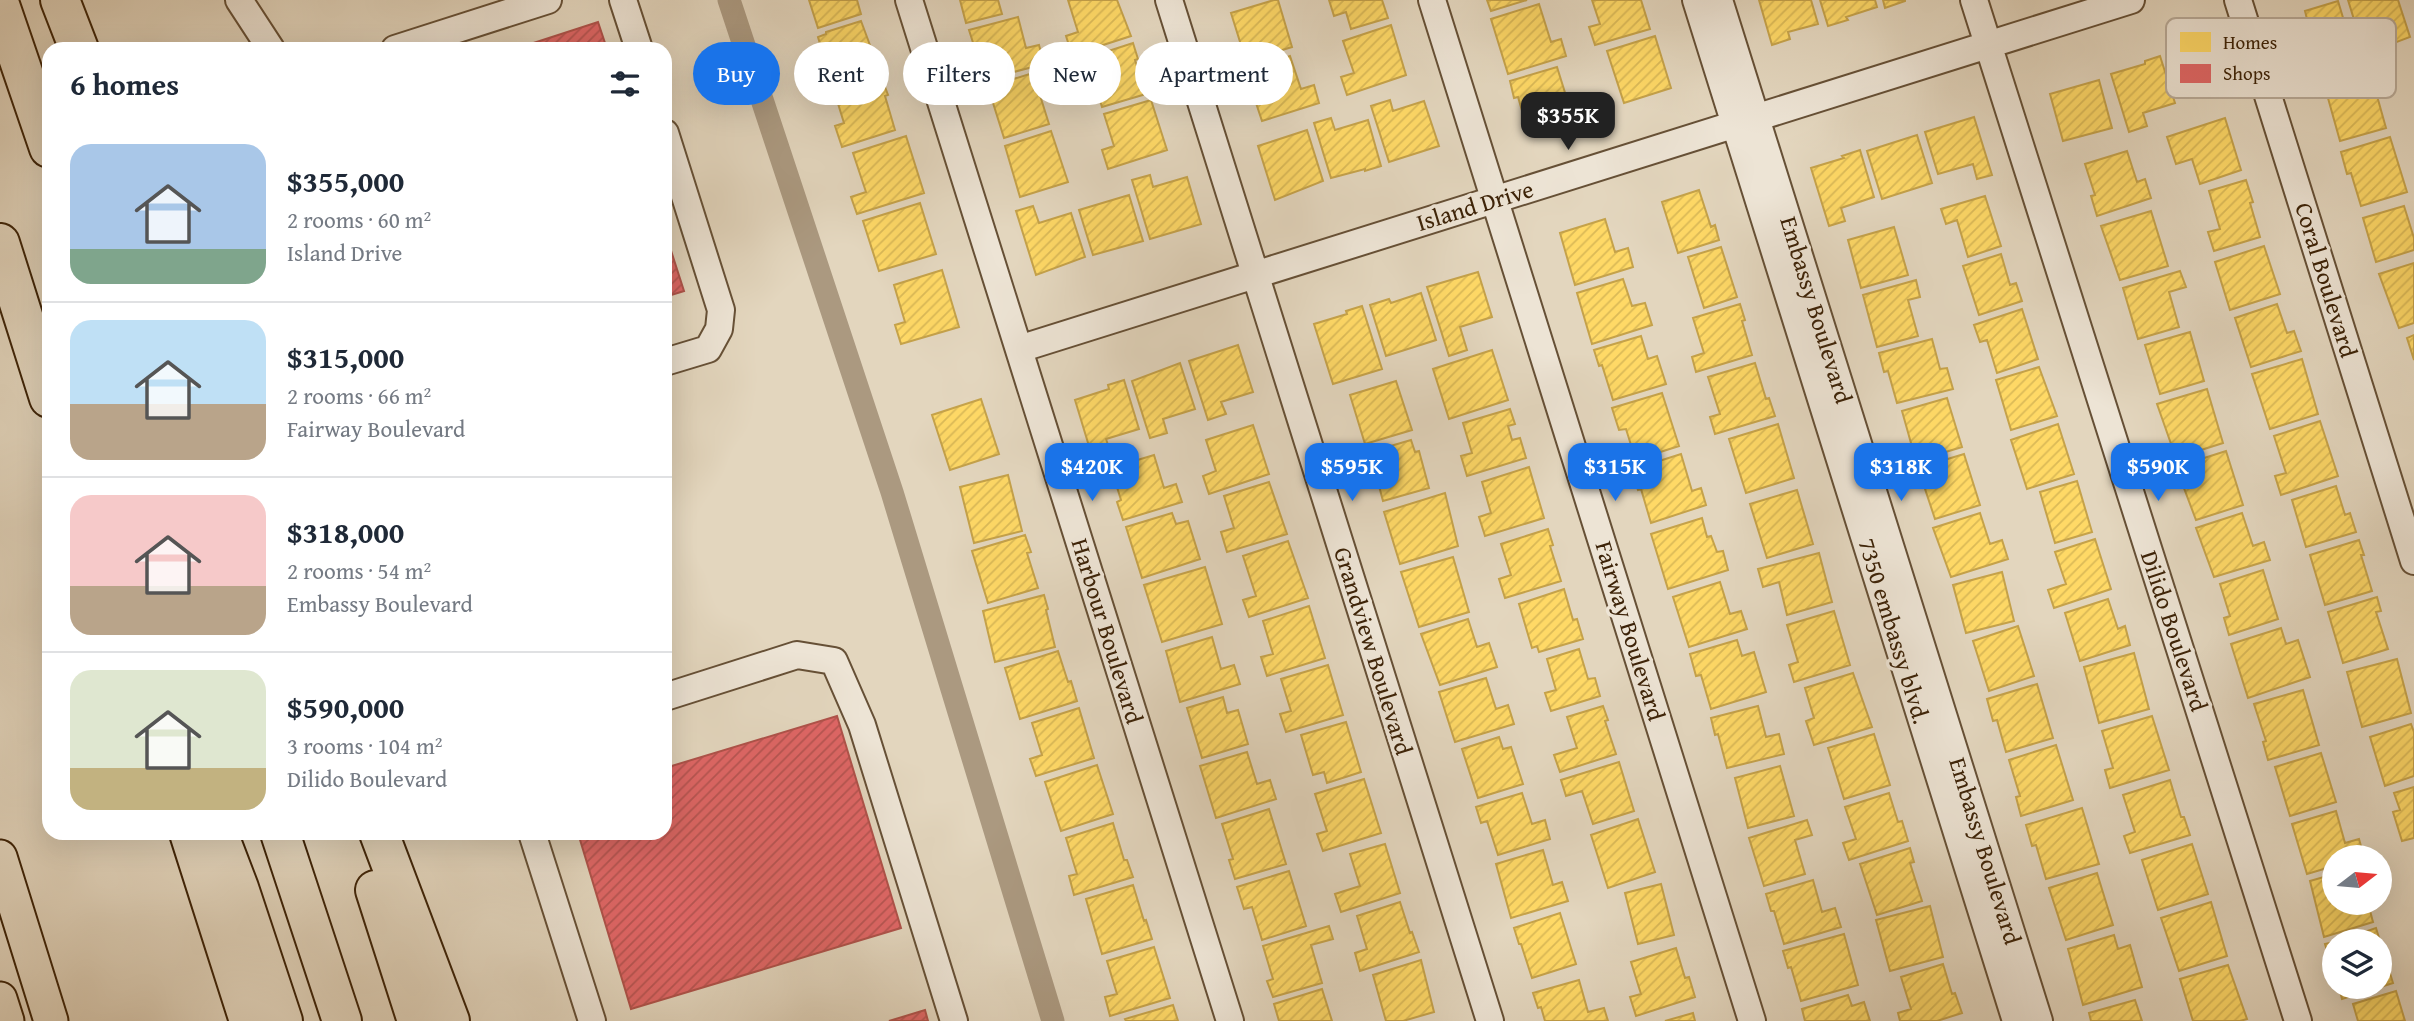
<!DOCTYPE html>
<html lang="en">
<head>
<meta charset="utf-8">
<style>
  :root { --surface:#fff; --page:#f6f6f7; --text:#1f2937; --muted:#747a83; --line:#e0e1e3; --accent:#1a73e8 }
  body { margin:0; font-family:"Gentium Book Plus",serif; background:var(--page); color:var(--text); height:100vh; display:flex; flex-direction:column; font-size:26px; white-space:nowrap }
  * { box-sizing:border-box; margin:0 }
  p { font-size:23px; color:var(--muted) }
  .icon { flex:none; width:38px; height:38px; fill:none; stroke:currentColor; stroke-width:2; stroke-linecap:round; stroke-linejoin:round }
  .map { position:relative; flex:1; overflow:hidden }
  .drawer { position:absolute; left:42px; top:42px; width:630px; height:798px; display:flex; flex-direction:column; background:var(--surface); border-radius:21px; box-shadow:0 7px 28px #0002 }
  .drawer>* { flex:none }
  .hud { position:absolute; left:693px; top:42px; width:665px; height:63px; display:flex; gap:14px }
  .needle { width:46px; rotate:74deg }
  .tools { position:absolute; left:2322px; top:845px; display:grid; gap:14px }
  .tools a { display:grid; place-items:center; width:70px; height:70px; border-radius:50%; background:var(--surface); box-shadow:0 7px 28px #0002; font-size:35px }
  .price { position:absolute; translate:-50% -60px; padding:0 16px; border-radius:14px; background:var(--accent); color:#fff; font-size:23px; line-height:46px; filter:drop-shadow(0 2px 4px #0008) }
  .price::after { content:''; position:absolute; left:50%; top:42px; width:21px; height:16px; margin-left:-10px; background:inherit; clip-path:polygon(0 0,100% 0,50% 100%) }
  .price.current { background:#222; color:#fff }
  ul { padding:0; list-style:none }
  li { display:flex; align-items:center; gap:21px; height:175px; padding:0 28px }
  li+li { border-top:2px solid var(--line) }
  li span { display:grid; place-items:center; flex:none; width:196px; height:140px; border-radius:21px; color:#555 }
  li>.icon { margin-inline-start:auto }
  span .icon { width:84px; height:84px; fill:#fffc; stroke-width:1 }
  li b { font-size:30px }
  h2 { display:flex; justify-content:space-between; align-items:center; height:84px; padding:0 28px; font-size:30px }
  .tag { padding:0 24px; border-radius:32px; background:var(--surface); box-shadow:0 7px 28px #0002; font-size:24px; line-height:63px }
  .tag.current { background:var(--accent); color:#fff }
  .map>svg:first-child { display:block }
  .homes { fill:url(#homes-hatch); stroke:#c5a24a; stroke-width:2 }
  .shops { fill:url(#shops-hatch); stroke:#af524a; stroke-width:2 }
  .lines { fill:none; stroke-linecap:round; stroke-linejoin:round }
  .canal { stroke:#ab9980; stroke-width:23 }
  .minor-casing { stroke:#665036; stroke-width:30 }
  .major-casing { stroke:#3d2308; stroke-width:37 }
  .highway-casing { stroke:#3d2308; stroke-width:42 }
  .minor { stroke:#ede4d5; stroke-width:26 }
  .major { stroke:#e3d6be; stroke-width:33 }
  .highway { stroke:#e3d6be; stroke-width:38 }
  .labels { text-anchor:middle; stroke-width:7; stroke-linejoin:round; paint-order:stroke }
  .street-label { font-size:24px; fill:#3d2308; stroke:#ede4d5 }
  .key { fill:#ede4d5; stroke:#b8aa98; stroke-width:2 }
  .key-label { font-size:19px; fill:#3d2308 }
</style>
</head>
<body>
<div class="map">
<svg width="2414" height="1021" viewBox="0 0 2414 1021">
  <defs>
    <pattern id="homes-hatch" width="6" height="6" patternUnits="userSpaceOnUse" patternTransform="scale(1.75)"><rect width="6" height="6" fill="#ffd966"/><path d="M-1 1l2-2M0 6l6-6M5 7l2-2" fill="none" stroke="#dbba57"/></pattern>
    <pattern id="shops-hatch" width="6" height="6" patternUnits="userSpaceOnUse" patternTransform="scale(1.75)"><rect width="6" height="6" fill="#e06666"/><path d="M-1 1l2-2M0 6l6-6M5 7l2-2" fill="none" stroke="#b75452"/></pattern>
  </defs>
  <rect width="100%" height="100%" fill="#e3d6be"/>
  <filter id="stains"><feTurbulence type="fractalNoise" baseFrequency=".00286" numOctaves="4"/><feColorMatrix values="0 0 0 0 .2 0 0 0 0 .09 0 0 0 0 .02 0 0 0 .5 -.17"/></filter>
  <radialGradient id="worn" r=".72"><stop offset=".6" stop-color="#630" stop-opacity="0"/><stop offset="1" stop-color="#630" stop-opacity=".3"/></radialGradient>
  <path class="homes" d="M809,0H857L861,14L818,28Z
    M960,0H998L1002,14L966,23Z
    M1068,0H1117L1131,36L1072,55L1066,36L1078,32Z
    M1274,0H1278L1292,47L1246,61L1231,13Z
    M1329,0H1382L1388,18L1351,29L1346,12L1334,16Z
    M1487,0H1527L1491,11Z
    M1592,0H1641L1650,29L1595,45L1589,27L1600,24Z
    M1759,0H1811L1818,24L1788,32L1790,39L1772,45Z
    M1820,0H1875L1877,7L1846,17L1848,20L1828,26Z
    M1883,0H1905V1L1885,8Z
    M2348,0H2398L2410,37L2391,44L2395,56L2368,65Z
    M2338,1L2356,61L2340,66L2335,49L2301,60L2290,24L2307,19L2305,11Z
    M1539,4L1551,42L1561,39L1566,56L1508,74L1491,19Z
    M1018,17L1026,48L1039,45L1044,64L987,79L978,48L975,49L969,30Z
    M861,21L880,72L845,83L835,50L823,54L818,37L826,34V32Z
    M1391,25L1406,75L1347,95L1341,77L1354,73L1343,41Z
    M1655,36L1671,88L1624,103L1607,51Z
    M1133,43L1138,59L1135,60L1146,94L1102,107L1087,58Z
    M1290,56L1301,89L1314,85L1319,103L1262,121L1245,70Z
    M2160,56L2175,103L2143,113L2147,126L2129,132L2111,74L2145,64V61Z
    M1557,67L1567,99L1576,96L1582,115L1528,131L1518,97L1514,98L1510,81Z
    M1033,73L1049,124L1004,138L988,87Z
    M2372,78L2386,128L2340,141L2326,91Z
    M882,79L888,95L885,96L895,130L842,147L835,126L844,123L835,94Z
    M2099,80L2112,128L2063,141L2050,94Z
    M1151,100L1167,150L1108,169L1102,150L1114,146L1104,114Z
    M1390,100L1393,111L1424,101L1439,146L1389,162L1371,106Z
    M1974,117L1992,175L1977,179L1973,164L1938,174L1925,132Z
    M1331,118L1335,130L1368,120L1381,166L1365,171V169L1331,178L1314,123Z
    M2225,118L2241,170L2200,184L2192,159L2176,164L2167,137Z
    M1307,130L1323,181L1275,200L1258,146Z
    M1051,131L1068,182L1020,197L1005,146Z
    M1917,135L1932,183L1882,199L1867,151Z
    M906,136L924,193L857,214L851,197L866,192L853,153Z
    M2390,137L2407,192L2361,206L2351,173L2347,174L2341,152Z
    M1860,150L1874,197L1841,208L1845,221L1829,226L1811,168L1844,158L1842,156Z
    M2127,151L2137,182L2145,179L2151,198L2097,216L2091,196L2095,195L2085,164Z
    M1150,175L1153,187L1187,177L1201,224L1150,239L1132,180Z
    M2246,180L2253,202L2250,203L2260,237L2214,251L2208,232L2220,229L2209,191Z
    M1699,190L1711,227L1715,225L1719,240L1678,253L1662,202Z
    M1129,195L1143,241L1093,255L1079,210Z
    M1985,196L2001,246L1968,257L1957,220L1946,224L1941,209Z
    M920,203L936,254L879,271L863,221Z
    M1033,206L1039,223L1071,213L1085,257L1036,275L1016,211Z
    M2404,206L2414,238V250L2376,262L2363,218Z
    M2151,211L2168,266L2120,280L2101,226Z
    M1605,219L1615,252L1628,248L1633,267L1575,285L1560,233Z
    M1894,227L1908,275L1861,288L1848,240Z
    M2264,246L2280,294L2230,310L2215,262Z
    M1721,247L1737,297L1704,308L1688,257Z
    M2001,254L2010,285L2016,283L2022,301L1979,315L1963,266Z
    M2414,263V323L2399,328L2379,274Z
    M942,270L959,327L901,344L895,325L905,322L894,285Z
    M2180,271L2186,287L2169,292L2179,327L2138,339L2123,288Z
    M1478,272L1492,317L1460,327L1467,350L1449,356L1427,287Z
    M1623,279L1632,306L1645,303L1652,325L1592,344L1577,293Z
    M1916,280L1920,297L1908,300L1918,336L1877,347L1863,295Z
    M1421,293L1436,340L1386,356L1370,305L1389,299L1391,303Z
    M1740,304L1745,320L1742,321L1752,355L1696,372L1692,357L1704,353L1693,318Z
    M2277,304L2287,333L2294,331L2301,351L2251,367L2235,318Z
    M1362,306L1382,369L1333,384L1314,324L1347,314L1346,311Z
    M2022,309L2038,359L1997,373L1987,340L1980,342L1974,325Z
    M2190,332L2204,381L2160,394L2145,345Z
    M2414,335V360L2407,338Z
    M1641,336L1648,359L1657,356L1666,384L1613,400L1602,365L1599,366L1594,350Z
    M1932,339L1940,369L1947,368L1953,389L1897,403L1888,371L1884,372L1879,353Z
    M1238,345L1253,392L1221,402L1226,414L1208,420L1189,361Z
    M1492,350L1508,400L1449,419L1433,369Z
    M2302,359L2318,414L2270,429L2252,374Z
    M1180,363L1195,409L1163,419L1167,433L1150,438L1132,381Z
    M1755,363L1766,399L1769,398L1775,416L1715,434L1710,417L1720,414L1708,377Z
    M2039,367L2057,416L2011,430L1996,380Z
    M1124,380L1139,429L1106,439L1110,451L1092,456L1075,400L1109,389L1108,385Z
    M1396,381L1412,430L1365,444L1350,395Z
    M2207,389L2223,443L2176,458L2157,404Z
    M1662,393L1679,446L1629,462L1624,447L1631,445L1626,429L1619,430L1612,408Z
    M1947,398L1962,447L1916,461L1902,411Z
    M981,399L999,454L950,470L932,415Z
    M1510,409L1515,424L1508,426L1512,440L1520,438L1526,458L1467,476L1461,456L1472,453L1463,423Z
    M2320,421L2338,476L2281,495L2275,476L2286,473L2274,436Z
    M1778,424L1794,478L1746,493L1729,439Z
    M2058,424L2074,474L2027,489L2011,440Z
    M1253,425L1269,474L1209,494L1203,476L1216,471L1206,440Z
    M1411,440L1415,452L1419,451L1429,488L1383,501L1370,452Z
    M2226,451L2243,505L2196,520L2176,467Z
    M1681,454L1692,491L1701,488L1706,505L1651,523L1641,489L1638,490L1631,470Z
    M1964,454L1980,505L1935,519L1918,468Z
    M1154,455L1164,488L1176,484L1182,502L1123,520L1117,502L1121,500L1111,468Z
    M1529,467L1544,518L1485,536L1479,517L1491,513L1482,482Z
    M1008,475L1022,531L974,543L960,487Z
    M2077,481L2092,532L2055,543L2040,492Z
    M1269,482L1287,534L1227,552L1221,532L1234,528L1224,496Z
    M2336,486L2345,515L2350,513L2356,532L2306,547L2292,500Z
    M1797,490L1813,544L1767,558L1750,504Z
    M1445,493L1458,546L1400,564L1384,512Z
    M1172,513L1176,524L1188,521L1200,559L1142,578L1126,527Z
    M1980,513L1990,544L2002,540L2008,559L1951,577L1933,528Z
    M2242,513L2253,546L2264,542L2270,560L2214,577L2196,528Z
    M1702,518L1707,537L1711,536L1717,552L1723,551L1728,570L1668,589L1651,534Z
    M1548,529L1553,545L1550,546L1561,581L1505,598L1499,579L1511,575L1501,544Z
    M1025,535L1031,552L1027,553L1038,588L988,603L972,551Z
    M2095,539L2111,589L2054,608L2048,590L2066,584L2055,552Z
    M2359,540L2364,555H2361L2372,591L2325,605L2310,555Z
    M1288,541L1308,598L1249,617L1243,600L1256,596L1243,556Z
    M1819,553L1832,602L1787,615L1779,582L1763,587L1758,569Z
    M1453,557L1469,612L1419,627L1401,572Z
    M1205,567L1222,624L1162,642L1144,585Z
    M2263,570L2278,619L2229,635L2224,618L2230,616L2220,584Z
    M2002,572L2014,621L1966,633L1953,585Z
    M1720,582L1730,614L1741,611L1747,629L1689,647L1673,597Z
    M1564,589L1573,620L1577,619L1583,639L1539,652L1537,646L1532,648L1519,604Z
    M1044,595L1048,609L1046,610L1055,647L995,662L983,611Z
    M2377,597L2381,611L2376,612L2388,649L2343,663L2328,612Z
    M2108,599L2118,629L2125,626L2130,645L2080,661L2065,613Z
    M1309,606L1325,658L1267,676L1261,657L1273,654L1263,621Z
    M1834,611L1850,665L1794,682L1789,665L1798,662L1787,625Z
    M1468,619L1477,647L1489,643L1497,667L1440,685L1421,634Z
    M2018,626L2034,676L1989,691L1973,641Z
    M2281,628L2286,644L2298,640L2310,677L2248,698L2231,644Z
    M1212,637L1221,669L1234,665L1240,684L1180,702L1166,651Z
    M1737,640L1742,656L1754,652L1766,692L1711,709L1701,675L1696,676L1690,654Z
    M1579,649L1588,679L1595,678L1600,696L1551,711L1545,693L1556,690L1547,659Z
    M1058,651L1068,682L1071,681L1077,701L1020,719L1005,668Z
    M2134,653L2149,709L2099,723L2084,667Z
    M2397,659L2411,713L2362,727L2347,672Z
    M1328,665L1343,715L1286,732L1280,714L1291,711L1281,679Z
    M1853,673L1872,727L1814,745L1806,721L1814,718L1805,688Z
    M1486,678L1496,709L1508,705L1514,724L1455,742L1439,692Z
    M2037,684L2053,738L2006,752L1997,720L1993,721L1987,699Z
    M2303,690L2319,745L2268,760L2263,742L2266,741L2254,704Z
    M1223,697L1227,713L1238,710L1248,744L1202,758L1187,708Z
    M1603,706L1608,720L1605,721L1616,754L1560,772L1554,755L1577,748L1567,717Z
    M1758,706L1766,737L1779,734L1784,754L1727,768L1718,734L1715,735L1711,718Z
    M1079,708L1094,758L1036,776L1030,759L1042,755L1032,723Z
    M2152,716L2169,770L2110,788L2105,770L2113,768L2102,731Z
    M1346,722L1361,772L1327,783L1324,772L1313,775L1301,735Z
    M2411,724L2414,732V776L2385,786L2370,737Z
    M1874,734L1890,785L1844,799L1828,748Z
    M1499,737L1503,749L1511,747L1523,784L1478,798L1462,749Z
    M2056,745L2073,800L2021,816L2016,797L2020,796L2009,760Z
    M1247,752L1257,784L1270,780L1276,799L1216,818L1200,766Z
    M2321,753L2336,802L2290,816L2275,767Z
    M1619,762L1634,811L1593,824L1582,791L1566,796L1561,780Z
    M1097,765L1113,814L1061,831L1045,782Z
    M1780,766L1794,816L1748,828L1735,778Z
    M1364,779L1381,833L1323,851L1317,834L1327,831L1315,794Z
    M2170,780L2181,817H2184L2190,835L2130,853L2124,836L2135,832L2123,795Z
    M2414,787V838L2402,841L2393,812L2400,810L2394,793Z
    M1522,793L1532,824L1545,820L1550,839L1498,855L1487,821L1481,823L1476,807Z
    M1889,793L1898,822L1902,821L1908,841L1849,860L1843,843L1856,839L1845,807Z
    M2082,808L2099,864L2046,879L2036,845L2032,846L2026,825Z
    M1269,809L1286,864L1235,879L1229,860L1233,859L1222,824Z
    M2336,811L2345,843L2359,839L2364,857L2334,858V866L2307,874L2292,824Z
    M1638,819L1655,872L1608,888L1591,835Z
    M1807,820L1812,835L1795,840L1805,874L1764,886L1749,838Z
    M1113,823L1124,860H1127L1133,877L1074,895L1069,876L1077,874L1066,838Z
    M1385,844L1400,893L1341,912L1335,894L1360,886L1350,854Z
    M2192,844L2208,894L2158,910L2142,860Z
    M1910,848L1914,862L1910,863L1922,901L1877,915L1860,864Z
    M1543,850L1553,885L1562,882L1568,901L1511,918L1496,864Z
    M1289,871L1306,926L1262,940L1252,907L1244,909L1237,887Z
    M2097,873L2113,925L2066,940L2049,888Z
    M2334,874V903H2368L2373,922L2324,937L2310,881Z
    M1813,880L1822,912L1835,908L1841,927L1784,944L1774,911H1771L1766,894Z
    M1661,884L1674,935L1638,944L1625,893Z
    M1133,885L1144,921L1146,920L1152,939L1102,954L1086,899Z
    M1400,902L1410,933L1412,932L1419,952L1360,971L1355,953L1367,949L1357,916Z
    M2211,902L2227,956L2179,971L2161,918Z
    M1930,906L1943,957L1890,971L1876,920Z
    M1560,913L1576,964L1532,978L1521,944H1519L1514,928Z
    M1329,926L1333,939L1311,945L1322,983L1273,997L1267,981L1273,979L1263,946Z
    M2376,928L2393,983L2342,999L2339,987H2380V942H2335Z
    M1844,934L1858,985L1801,1001L1791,967L1788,968L1783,951Z
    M2114,935L2118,949L2130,945L2142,987L2083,1005L2068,949Z
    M2334,942V974L2325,944Z
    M1154,947L1170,998L1110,1016L1105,997L1117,994L1107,961Z
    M1676,948L1685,978L1689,977L1695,997L1636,1016L1630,997L1641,994L1631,962Z
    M1421,960L1434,1012L1403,1021H1386L1373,975Z
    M1943,964L1952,994L1955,993L1962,1013L1937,1021H1900L1898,1013L1911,1009L1901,977Z
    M2228,965L2247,1019L2240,1021H2193L2180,979Z
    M1579,980L1588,1012L1604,1008L1608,1021H1545L1541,1007L1538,1008L1533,993Z
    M1322,989L1332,1021H1279L1274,1004Z
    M2396,991L2405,1021H2358L2353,1004Z
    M1848,995L1852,1006L1864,1002L1870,1021H1805L1802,1009Z
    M2135,1000L2142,1021H2091L2089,1013Z
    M1173,1005L1178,1021H1126L1125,1019Z
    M1693,1013L1695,1021H1665Z"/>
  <path class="shops" d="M598,22L607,49H515Z
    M665,232L684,291L665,297Z
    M837,716L901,928L631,1009L578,833H665V768Z
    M925,1010L928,1021H889Z"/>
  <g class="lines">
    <path class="canal" d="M729,0L892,492L1053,1021"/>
    <defs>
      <path id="minor" d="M239,0L271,49
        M623,0L639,49
        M909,0L1230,1021
        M1169,0L1490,1021
        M1432,0L1752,1021
        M1696,0L2016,1021
        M1719,0L2039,1021
        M1974,0L2298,1021
        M2238,0L2414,561
        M395,49L548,0
        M665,133L721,310L719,329L708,349L665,362
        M1019,349L2131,0
        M665,697L797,655L834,661L862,725L954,1021
        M532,833L592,1021"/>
      <path id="major" d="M0,857L51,1021
        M0,999L7,1021"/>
      <path id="highway" d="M60,0L79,49
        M0,5L49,148
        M0,243L49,398
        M189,833L249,1021
        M218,833L239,888L283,1021
        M280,833L342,1021
        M379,833L450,1021
        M375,890L417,1021"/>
    </defs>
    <use href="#minor" class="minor-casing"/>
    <use href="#major" class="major-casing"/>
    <use href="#highway" class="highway-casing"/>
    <use href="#minor" class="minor"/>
    <use href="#major" class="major"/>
    <use href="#highway" class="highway"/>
  </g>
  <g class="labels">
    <g class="street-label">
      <text transform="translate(1475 206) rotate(-17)" y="8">Island Drive</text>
      <text transform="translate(2326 280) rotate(73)" y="8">Coral Boulevard</text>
      <text transform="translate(1816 310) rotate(73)" y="8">Embassy Boulevard</text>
      <text transform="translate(1107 631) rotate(73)" y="8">Harbour Boulevard</text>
      <text transform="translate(1630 631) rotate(73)" y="8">Fairway Boulevard</text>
      <text transform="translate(1894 631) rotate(73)" y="8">7350 embassy blvd.</text>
      <text transform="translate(2174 631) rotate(72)" y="8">Dilido Boulevard</text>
      <text transform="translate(1373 651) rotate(73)" y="8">Grandview Boulevard</text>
      <text transform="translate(1985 851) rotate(73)" y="8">Embassy Boulevard</text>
    </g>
  </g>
  <rect x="2166" y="18" width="230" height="80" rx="10" class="key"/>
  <rect x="2180" y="32" width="31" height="20" fill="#ffd966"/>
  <rect x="2180" y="64" width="31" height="19" fill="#e06666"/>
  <g class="key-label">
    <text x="2223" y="49">Homes</text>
    <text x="2223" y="80">Shops</text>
  </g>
  <rect width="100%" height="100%" filter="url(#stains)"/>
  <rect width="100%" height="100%" fill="url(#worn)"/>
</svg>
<div class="tools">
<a><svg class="needle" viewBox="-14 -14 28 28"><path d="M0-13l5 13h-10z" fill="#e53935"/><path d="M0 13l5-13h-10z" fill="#747a83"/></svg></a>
<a><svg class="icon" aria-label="layers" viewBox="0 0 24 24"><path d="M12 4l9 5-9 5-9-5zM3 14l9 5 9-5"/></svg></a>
</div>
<b class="price current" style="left:1568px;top:152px">$355K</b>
<b class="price" style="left:1092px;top:503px">$420K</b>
<b class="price" style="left:1352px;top:503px">$595K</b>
<b class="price" style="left:1615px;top:503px">$315K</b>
<b class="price" style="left:1901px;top:503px">$318K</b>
<b class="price" style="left:2158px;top:503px">$590K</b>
<div class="hud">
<a class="tag current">Buy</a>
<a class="tag">Rent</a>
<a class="tag">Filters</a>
<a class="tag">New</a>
<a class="tag">Apartment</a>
</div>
<section class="drawer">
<h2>6 homes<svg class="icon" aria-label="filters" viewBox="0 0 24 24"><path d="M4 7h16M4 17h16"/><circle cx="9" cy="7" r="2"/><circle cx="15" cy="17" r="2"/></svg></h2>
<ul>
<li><span style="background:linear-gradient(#a9c7e8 75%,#7fa58c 0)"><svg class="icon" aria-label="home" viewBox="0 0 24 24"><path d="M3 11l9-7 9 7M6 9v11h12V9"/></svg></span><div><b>$355,000</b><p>2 rooms · 60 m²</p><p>Island Drive</p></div></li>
<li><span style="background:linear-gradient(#bfe0f5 60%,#b9a48a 0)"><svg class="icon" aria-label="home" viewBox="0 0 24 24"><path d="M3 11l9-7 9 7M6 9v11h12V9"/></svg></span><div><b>$315,000</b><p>2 rooms · 66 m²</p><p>Fairway Boulevard</p></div></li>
<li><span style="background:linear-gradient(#f6c9c9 65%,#b9a48a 0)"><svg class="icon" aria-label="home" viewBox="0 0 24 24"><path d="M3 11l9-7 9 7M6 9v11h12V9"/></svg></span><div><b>$318,000</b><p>2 rooms · 54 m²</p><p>Embassy Boulevard</p></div></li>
<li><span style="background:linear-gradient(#dfe7d0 70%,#c2b280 0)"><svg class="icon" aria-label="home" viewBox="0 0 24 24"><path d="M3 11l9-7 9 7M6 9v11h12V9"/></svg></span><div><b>$590,000</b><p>3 rooms · 104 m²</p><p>Dilido Boulevard</p></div></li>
</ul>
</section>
</div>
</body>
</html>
